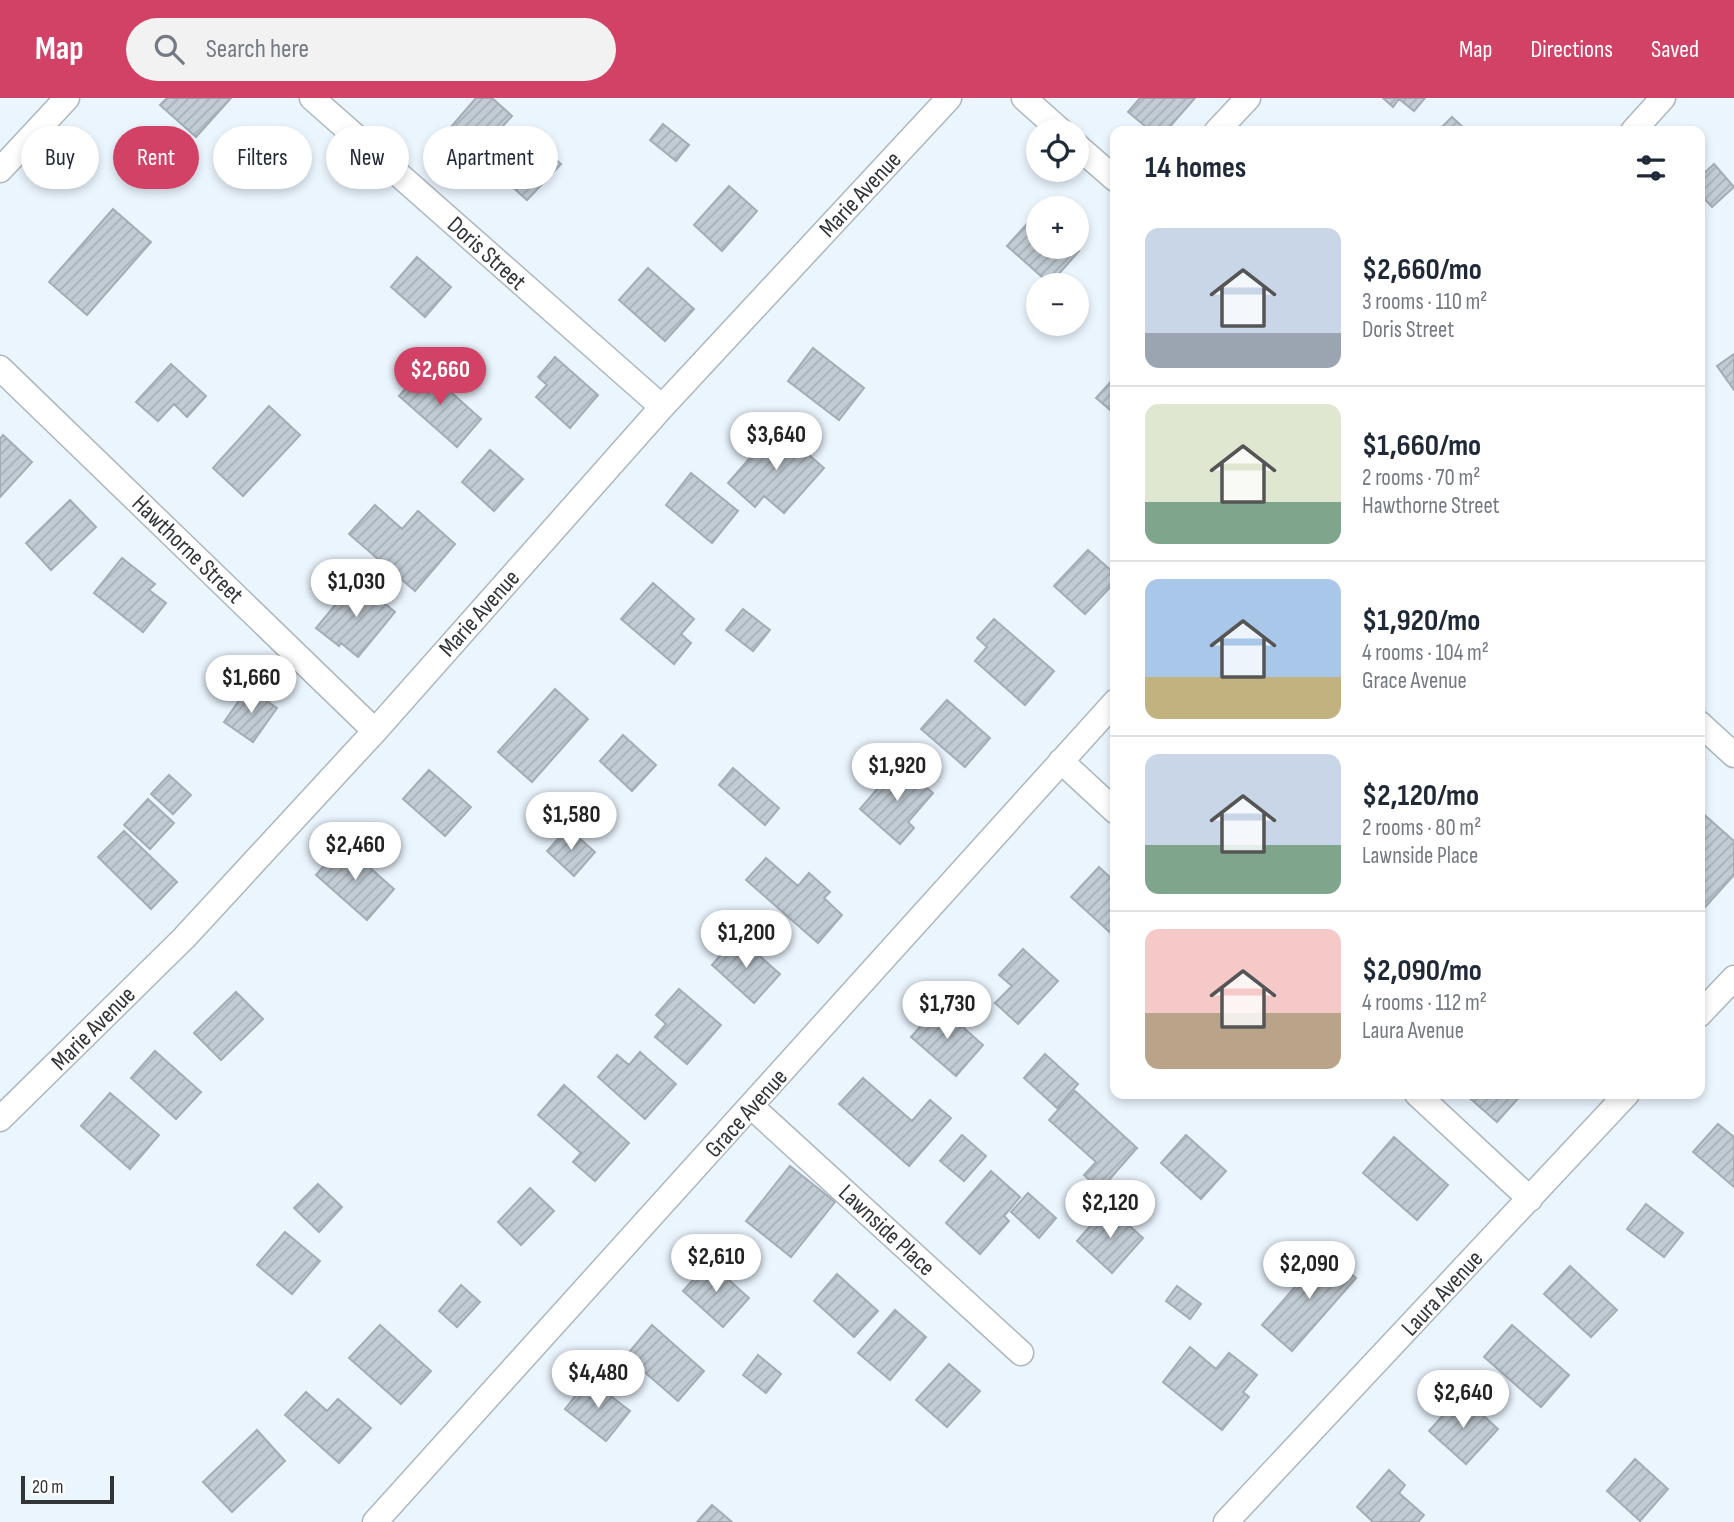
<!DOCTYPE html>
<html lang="en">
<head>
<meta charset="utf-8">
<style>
  :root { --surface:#fff; --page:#f2f2f3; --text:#1f2937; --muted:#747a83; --line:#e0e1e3; --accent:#d14266 }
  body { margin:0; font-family:"Sofia Sans Condensed",sans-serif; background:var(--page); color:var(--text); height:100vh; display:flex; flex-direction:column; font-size:26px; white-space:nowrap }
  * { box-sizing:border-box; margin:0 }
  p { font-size:23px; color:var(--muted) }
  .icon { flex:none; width:38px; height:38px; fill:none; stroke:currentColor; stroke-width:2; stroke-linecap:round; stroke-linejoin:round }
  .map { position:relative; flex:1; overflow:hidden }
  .panel { position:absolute; left:1110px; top:28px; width:595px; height:973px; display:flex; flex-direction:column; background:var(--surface); border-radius:14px; box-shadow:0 4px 10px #0003 }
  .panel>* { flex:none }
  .banner { position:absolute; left:21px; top:28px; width:665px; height:63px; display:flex; gap:14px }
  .tools { position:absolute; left:1026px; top:21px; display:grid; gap:14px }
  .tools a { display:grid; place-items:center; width:63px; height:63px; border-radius:50%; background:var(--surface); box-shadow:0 4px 10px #0003; font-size:35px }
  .scale { position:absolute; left:21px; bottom:18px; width:93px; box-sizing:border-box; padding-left:7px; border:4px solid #313538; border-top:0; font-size:19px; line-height:24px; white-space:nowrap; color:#313538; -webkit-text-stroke:5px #fff; paint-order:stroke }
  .price { position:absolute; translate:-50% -60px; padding:0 16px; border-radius:24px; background:#fff; color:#222; font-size:23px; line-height:46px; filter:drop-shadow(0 2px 4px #0008) }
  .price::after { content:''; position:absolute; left:50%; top:42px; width:21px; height:16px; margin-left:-10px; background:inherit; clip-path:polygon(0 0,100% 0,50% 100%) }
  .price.active { background:var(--accent); color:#fff }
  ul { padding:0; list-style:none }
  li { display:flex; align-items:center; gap:21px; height:175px; padding:0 35px }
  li+li { border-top:2px solid var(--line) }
  li span { display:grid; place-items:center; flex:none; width:196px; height:140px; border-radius:14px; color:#555 }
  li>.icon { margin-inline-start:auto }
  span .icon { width:84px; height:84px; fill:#fffc; stroke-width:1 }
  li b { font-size:30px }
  h2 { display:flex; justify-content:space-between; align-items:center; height:84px; padding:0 35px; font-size:30px }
  .chip { padding:0 24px; border-radius:32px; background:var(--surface); box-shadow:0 4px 10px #0003; font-size:24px; line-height:63px }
  .chip.active { background:var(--accent); color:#fff }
  header { display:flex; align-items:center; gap:42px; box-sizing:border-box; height:98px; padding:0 35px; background:var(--accent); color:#fff }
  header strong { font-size:33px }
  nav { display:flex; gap:38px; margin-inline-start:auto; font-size:24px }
  .search { width:490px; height:63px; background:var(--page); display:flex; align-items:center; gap:18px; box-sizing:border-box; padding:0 24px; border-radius:38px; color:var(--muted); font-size:26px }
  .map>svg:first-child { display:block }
  .building { fill:url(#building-hatch); stroke:#a4adb6; stroke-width:2 }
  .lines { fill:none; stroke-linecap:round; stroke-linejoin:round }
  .street-casing { stroke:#adb7bf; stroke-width:27 }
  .street { stroke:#fff; stroke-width:24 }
  .labels { text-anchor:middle; stroke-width:5; stroke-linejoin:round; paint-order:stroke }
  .street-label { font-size:24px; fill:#313538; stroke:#fff }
</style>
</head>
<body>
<header>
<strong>Map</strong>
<div class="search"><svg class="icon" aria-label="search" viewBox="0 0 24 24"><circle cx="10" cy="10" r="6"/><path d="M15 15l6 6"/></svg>Search here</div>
<nav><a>Map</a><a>Directions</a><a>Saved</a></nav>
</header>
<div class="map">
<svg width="1734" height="1424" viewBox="0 0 1734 1424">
  <defs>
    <pattern id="building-hatch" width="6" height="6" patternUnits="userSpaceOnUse" patternTransform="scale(1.75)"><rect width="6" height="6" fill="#c2ccd4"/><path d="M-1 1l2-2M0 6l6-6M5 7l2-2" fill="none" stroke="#a7b0b7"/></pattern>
  </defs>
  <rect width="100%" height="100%" fill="#ebf5fe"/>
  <path class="building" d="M167,0H231L196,39L160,7Z
    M476,0H492L512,18L479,54L451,29Z
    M1140,0H1195L1166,33H1151L1128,14Z
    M1383,0H1425L1414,13L1399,1L1393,9Z
    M1452,19L1466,32L1464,33H1438Z
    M663,26L689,47L676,63L650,42Z
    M532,40L561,66L527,102L499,77Z
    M1714,66L1734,89L1712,109L1699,95V80Z
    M729,88L757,113L722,153L694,127Z
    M113,111L151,144L87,217L49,184Z
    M1036,116L1038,149H1073L1079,153L1050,186L1007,148Z
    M417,159L451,189L425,219L391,189Z
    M648,170L694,211L665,243L619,202Z
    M813,250L864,290L839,322L788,283Z
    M1734,256V292L1717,268Z
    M555,259L598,297L570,330L536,299L547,287L538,279Z
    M171,266L206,298L187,319L174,306L158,323L136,304Z
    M424,270L481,321L457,349L399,298Z
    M1115,279V316L1096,300Z
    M269,308L300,337L243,398L213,370Z
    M777,329L824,370L784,415L764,398L755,409L728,385Z
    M3,337L32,364L0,399V341Z
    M490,352L523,381L494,413L462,384Z
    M691,375L738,413L712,445L666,407Z
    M70,402L96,429L51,472L26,445Z
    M375,407L402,431L418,413L455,446L415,493L349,436Z
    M1088,452L1115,476V484L1085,516L1054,488Z
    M122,460L155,486L149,492L166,505L143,534L94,495Z
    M356,482L395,514L358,559L341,545L339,548L316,530Z
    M653,485L694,521L681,536L691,545L674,566L621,521Z
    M743,511L770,532L753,553L726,532Z
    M994,521L1054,573L1025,607L975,563L987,549L977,540Z
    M248,590L277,610L253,644L224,624Z
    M555,591L588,621L532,684L498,654Z
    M947,602L990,640L965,669L921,631Z
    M623,637L656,667L632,693L600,663Z
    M899,666L933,695L908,724L914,730L900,746L860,711Z
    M733,670L779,710L765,727L719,687Z
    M429,672L471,709L445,738L403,701Z
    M169,677L191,697L173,716L151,696Z
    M148,701L174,725L150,751L124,727Z
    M1699,712L1734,743V777L1699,816Z
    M568,730L595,754L574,778L547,753Z
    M124,733L177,784L151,811L98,759Z
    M343,746L394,791L367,822L316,777Z
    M766,760L798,788L809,775L830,794L824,800L842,817L818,845L746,782Z
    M1099,769L1115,784V839L1071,799Z
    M737,838L780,876L754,905L712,867Z
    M1023,851L1058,883L1018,926L995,905L1012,888L999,877Z
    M679,891L721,927L687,966L655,939L666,926L656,917Z
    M236,894L263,921L221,962L194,935Z
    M939,908L983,947L956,978L911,939Z
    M155,953L201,994L176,1021L131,980Z
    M640,954L676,986L645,1021L598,979L617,957L629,967Z
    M1045,956L1078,986L1057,1010L1024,980Z
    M863,980L912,1023L930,1002L951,1020L909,1068L839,1006Z
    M564,987L629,1045L595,1083L573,1064L581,1055L538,1017Z
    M1075,993L1137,1050L1100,1092L1084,1077L1096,1064L1049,1022Z
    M110,995L159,1037L130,1071L81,1028Z
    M1465,996H1522L1497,1024Z
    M1718,1026L1734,1039V1089L1693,1054Z
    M962,1037L986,1058L964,1083L940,1063Z
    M1186,1037L1226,1073L1201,1101L1161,1065Z
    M1394,1039L1448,1087L1417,1122L1363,1075Z
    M790,1068L835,1104L791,1159L746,1123Z
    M991,1073L1020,1099L1004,1118L1009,1123L980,1156L946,1125Z
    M318,1086L342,1109L319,1134L294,1110Z
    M530,1090L554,1113L521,1147L498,1124Z
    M1028,1095L1056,1120L1039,1140L1011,1114Z
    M1646,1106L1683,1135L1664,1159L1627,1131Z
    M1108,1108L1143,1140L1112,1175L1077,1143Z
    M285,1134L320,1163L292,1196L257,1167Z
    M1326,1153L1356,1180L1292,1253L1262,1227Z
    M709,1164L749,1200L723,1229L683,1193Z
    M1570,1168L1617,1212L1591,1239L1544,1196Z
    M837,1176L878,1213L854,1239L814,1203Z
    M461,1187L480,1204L457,1229L439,1213Z
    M1177,1188L1201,1206L1190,1221L1166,1203Z
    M895,1212L926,1239L890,1282L858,1255Z
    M380,1227L431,1273L401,1306L349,1260Z
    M652,1227L704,1273L678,1303L626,1258Z
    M1512,1227L1569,1277L1541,1309L1484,1259Z
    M1190,1249L1216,1271L1229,1255L1257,1277L1243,1294L1249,1299L1222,1332L1163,1284Z
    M758,1257L781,1276L766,1295L743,1277Z
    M949,1266L980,1293L947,1329L916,1302Z
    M589,1281L630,1313L606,1343L565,1311Z
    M306,1294L327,1313L338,1301L371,1330L339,1365L285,1317Z
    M1461,1297L1498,1331L1466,1366L1429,1333Z
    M257,1332L285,1363L232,1414L203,1384Z
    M1635,1361L1668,1391L1640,1423L1607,1393Z
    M1389,1372L1405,1387L1399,1395L1424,1417L1418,1424H1373L1357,1409Z
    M712,1407L732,1424H697Z"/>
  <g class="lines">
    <defs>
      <path id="street" d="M312,0L662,309
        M1024,0L1061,33
        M1217,33L1248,0
        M1633,33L1663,0
        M1076,47L1115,81
        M0,72L67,0
        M0,270L375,633
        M1699,625L1734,657
        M1061,663L1115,713
        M1699,917L1734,880
        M1417,996L1530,1101
        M752,1009L1021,1255
        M0,1021L184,840L375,633L662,309L949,0
        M375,1424L1115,604
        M1226,1424L1627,996"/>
    </defs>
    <use href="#street" class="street-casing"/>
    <use href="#street" class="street"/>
  </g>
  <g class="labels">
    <g class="street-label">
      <text transform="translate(860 96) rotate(-47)" y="8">Marie Avenue</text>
      <text transform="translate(487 155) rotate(42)" y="8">Doris Street</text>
      <text transform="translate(188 451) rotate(44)" y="8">Hawthorne Street</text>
      <text transform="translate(479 515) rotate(-48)" y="8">Marie Avenue</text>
      <text transform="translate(93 930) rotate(-45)" y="8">Marie Avenue</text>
      <text transform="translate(746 1015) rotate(-48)" y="8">Grace Avenue</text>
      <text transform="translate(887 1132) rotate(43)" y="8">Lawnside Place</text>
      <text transform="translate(1442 1195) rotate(-47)" y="8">Laura Avenue</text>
    </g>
  </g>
</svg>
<div class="tools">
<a><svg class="icon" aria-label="locate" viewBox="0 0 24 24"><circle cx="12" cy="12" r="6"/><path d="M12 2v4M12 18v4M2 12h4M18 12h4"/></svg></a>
<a>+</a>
<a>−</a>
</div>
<div class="scale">20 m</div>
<b class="price active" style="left:440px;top:309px">$2,660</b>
<b class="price" style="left:776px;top:374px">$3,640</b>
<b class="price" style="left:356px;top:521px">$1,030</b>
<b class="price" style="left:251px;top:617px">$1,660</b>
<b class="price" style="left:897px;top:705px">$1,920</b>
<b class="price" style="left:571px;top:754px">$1,580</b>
<b class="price" style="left:355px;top:784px">$2,460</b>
<b class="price" style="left:746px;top:872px">$1,200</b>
<b class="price" style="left:947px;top:943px">$1,730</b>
<b class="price" style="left:1110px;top:1142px">$2,120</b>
<b class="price" style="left:716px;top:1196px">$2,610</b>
<b class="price" style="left:1309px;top:1203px">$2,090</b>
<b class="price" style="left:598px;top:1312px">$4,480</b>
<b class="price" style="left:1463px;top:1332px">$2,640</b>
<div class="banner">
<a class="chip">Buy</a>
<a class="chip active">Rent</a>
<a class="chip">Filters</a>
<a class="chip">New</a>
<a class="chip">Apartment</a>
</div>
<section class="panel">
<h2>14 homes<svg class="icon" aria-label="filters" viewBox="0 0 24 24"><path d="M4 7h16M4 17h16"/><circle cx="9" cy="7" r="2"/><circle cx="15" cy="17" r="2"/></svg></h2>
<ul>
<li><span style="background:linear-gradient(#c9d6e8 75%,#9aa5b1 0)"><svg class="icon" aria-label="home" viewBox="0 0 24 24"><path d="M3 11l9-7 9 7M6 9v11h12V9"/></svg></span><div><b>$2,660/mo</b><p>3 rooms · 110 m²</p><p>Doris Street</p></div></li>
<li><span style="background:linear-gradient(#dfe7d0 70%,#7fa58c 0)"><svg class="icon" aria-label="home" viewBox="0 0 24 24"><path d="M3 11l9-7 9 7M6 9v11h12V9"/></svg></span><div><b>$1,660/mo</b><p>2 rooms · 70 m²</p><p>Hawthorne Street</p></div></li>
<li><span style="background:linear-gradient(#a9c7e8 70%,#c2b280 0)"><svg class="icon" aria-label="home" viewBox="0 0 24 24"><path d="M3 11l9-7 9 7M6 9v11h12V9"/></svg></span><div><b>$1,920/mo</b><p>4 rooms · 104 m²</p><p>Grace Avenue</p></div></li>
<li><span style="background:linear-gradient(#c9d6e8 65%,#7fa58c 0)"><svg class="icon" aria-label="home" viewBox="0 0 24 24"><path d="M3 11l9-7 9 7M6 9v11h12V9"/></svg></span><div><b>$2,120/mo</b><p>2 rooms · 80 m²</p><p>Lawnside Place</p></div></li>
<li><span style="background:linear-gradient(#f6c9c9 60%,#b9a48a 0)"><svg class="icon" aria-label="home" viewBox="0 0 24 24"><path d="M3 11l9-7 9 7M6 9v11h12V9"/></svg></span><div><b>$2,090/mo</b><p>4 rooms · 112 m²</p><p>Laura Avenue</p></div></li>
</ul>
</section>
</div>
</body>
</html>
